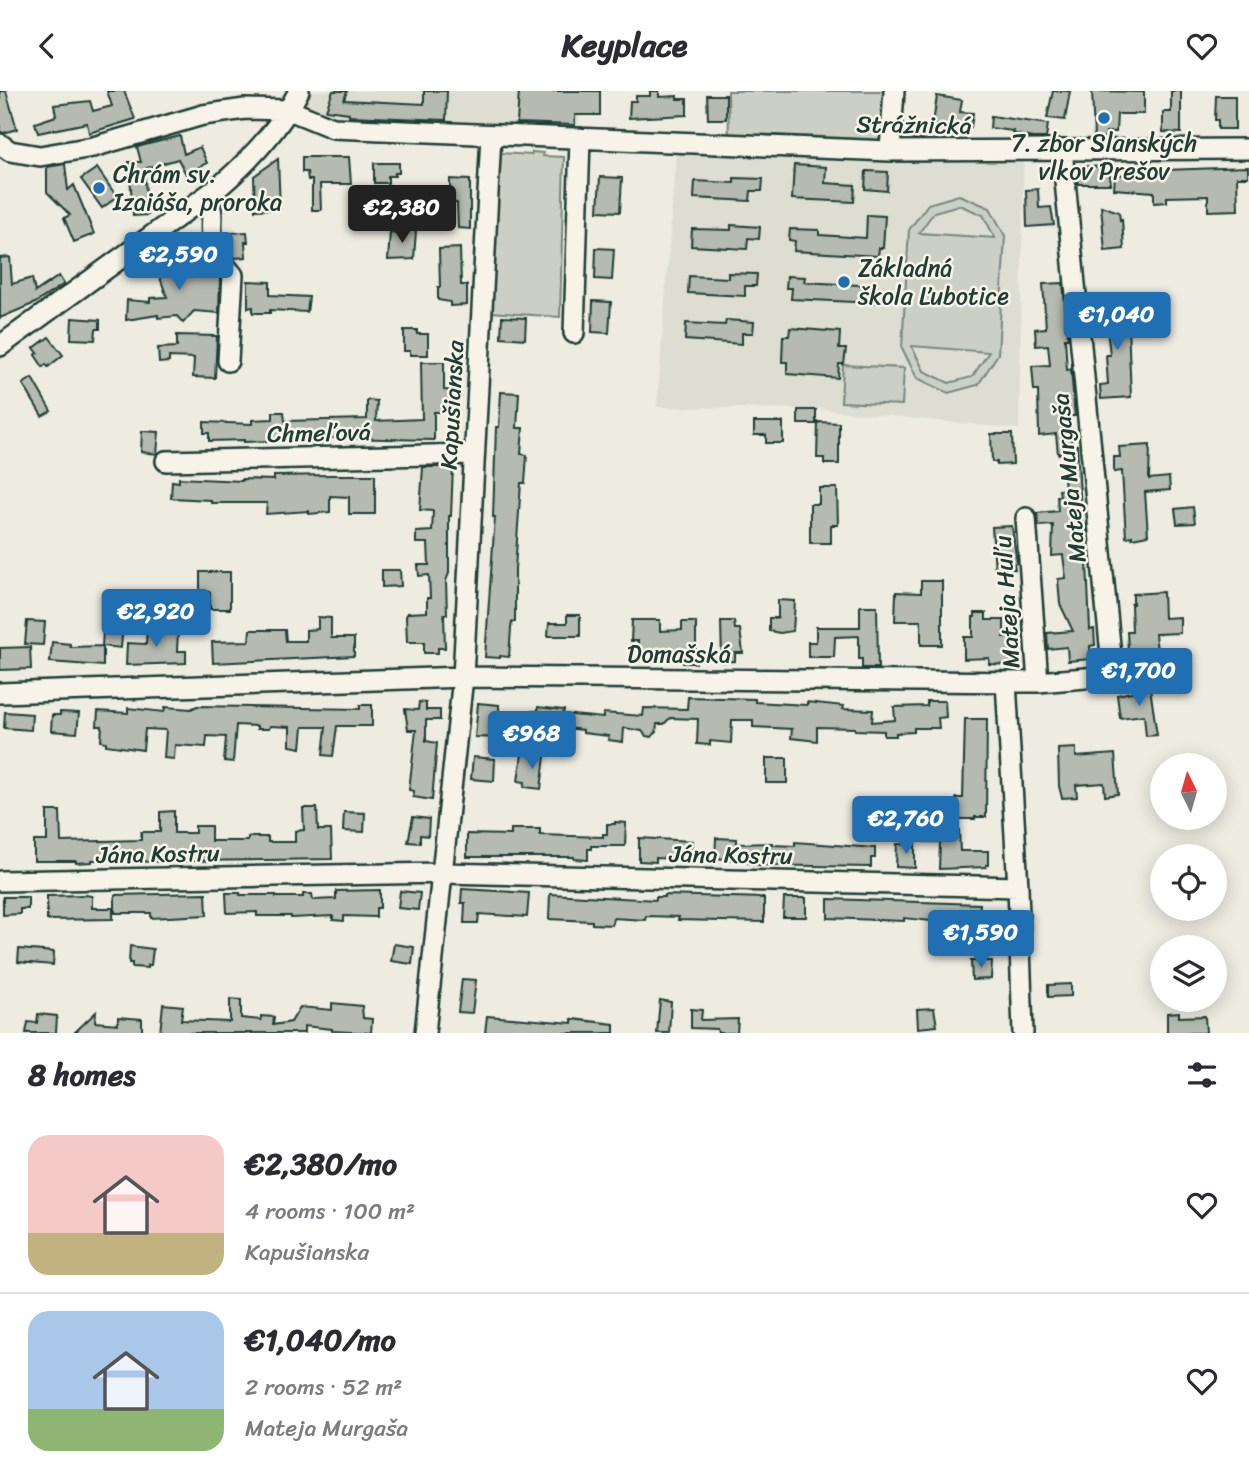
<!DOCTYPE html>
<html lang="en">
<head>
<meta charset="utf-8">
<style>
  :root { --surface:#fff; --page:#f2f2f3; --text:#2b2b33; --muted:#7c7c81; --line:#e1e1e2; --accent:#1f6fb2 }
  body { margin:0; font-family:Sriracha,sans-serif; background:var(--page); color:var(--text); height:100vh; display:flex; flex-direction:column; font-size:26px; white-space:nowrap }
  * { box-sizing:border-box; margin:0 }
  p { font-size:23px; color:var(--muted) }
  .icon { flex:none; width:38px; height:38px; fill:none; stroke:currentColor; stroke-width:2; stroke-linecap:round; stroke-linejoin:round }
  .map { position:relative; height:942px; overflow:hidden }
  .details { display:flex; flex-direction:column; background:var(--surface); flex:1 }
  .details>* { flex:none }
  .needle { width:46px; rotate:355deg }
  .tools { position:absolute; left:1150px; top:662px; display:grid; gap:14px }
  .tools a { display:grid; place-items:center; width:77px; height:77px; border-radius:50%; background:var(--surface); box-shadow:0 4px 18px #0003; font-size:35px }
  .price { position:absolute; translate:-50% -60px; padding:0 16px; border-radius:7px; background:var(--accent); color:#fff; font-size:23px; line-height:46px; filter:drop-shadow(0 2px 4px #0008) }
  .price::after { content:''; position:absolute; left:50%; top:42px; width:21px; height:16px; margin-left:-10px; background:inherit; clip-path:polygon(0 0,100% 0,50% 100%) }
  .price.current { background:#222; color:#fff }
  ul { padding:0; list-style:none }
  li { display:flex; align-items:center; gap:21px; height:175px; padding:0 28px }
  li+li { border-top:2px solid var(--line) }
  li span { display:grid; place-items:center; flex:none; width:196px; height:140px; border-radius:21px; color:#555 }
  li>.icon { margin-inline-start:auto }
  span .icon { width:84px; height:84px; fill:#fffc; stroke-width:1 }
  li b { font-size:30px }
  h2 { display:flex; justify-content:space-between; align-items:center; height:84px; padding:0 28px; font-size:30px }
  header { display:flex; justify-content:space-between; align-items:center; height:91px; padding:0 28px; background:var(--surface); font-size:32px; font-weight:700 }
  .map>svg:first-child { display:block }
  .built { fill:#ddddd2 }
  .green { fill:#cccfc4; stroke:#76867c; stroke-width:2; fill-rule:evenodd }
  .building { fill:#b5bbb0; stroke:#1f3d34; stroke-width:2 }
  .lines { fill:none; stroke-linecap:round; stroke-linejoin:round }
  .minor-casing { stroke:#1f3d34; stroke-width:24 }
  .minor { stroke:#f7f3e8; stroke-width:19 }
  .poi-dot { fill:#1f6fb2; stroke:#f7f3e8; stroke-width:2.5 }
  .labels { text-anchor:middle; stroke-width:5; stroke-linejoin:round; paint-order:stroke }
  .street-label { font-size:24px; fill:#1f3d34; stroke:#f7f3e8 }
  .poi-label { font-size:24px; fill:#1f3d34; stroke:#f7f3e8; text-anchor:start }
</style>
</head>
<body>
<header><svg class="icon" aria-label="back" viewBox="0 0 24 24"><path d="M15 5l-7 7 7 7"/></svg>Keyplace<svg class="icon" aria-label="heart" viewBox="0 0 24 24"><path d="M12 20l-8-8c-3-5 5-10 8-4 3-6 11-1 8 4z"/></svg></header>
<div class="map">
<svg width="1249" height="942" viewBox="0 0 1249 942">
  <rect width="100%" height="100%" fill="#eeece1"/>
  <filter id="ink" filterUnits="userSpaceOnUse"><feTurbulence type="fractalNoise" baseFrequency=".0143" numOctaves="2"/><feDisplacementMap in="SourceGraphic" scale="14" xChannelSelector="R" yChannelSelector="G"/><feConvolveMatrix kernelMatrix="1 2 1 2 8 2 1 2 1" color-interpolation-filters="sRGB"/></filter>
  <g filter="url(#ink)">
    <path class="built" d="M304,0H581L578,40L291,28Z
      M677,49L1024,59L1019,338L818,318L657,316Z"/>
    <path class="green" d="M728,0H894L889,60L729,51Z
      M532,61L543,62V65L564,66L560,226L490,221L501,62L531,64Z
      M959,104L990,117L1005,145L998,263L978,294L948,302L917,287L902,257L909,139L928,113ZM959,114L983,124L995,147L919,142L934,121ZM912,256V255L989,261L972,286L949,292L924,280Z
      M843,274L904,277L902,314L841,311Z"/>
    <path class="building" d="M0,0H6L17,38L4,42L0,41Z
      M107,0H124L135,28L89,42L87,32L38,42L35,32L56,25L54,14L90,10L93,20L112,15Z
      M333,0H347L344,9L424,13V0H447L446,29L349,25V22L326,19Z
      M519,0H600V24H575V34L517,32Z
      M650,0H659V6L677,5V8H687V24L629,27L630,10H636V5H650Z
      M1053,0H1070L1065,29L1047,27Z
      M1092,0L1144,1V23H1117L1116,41H1106L1105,47H1094Z
      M1171,0H1181V42L1163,41V21H1171Z
      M707,4H726V28H708Z
      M937,5L962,9L960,21L973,22L971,36L954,33L951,40L941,39V35L933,33Z
      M1216,5H1235V38H1218V29H1215Z
      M991,25L1048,33L1046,47H1032L1012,42L1013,40L990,37Z
      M180,45L184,63L200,56L207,72L199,76L196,79L198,82L188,87L178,68L144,78L148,124L133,125L129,71H141L137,56Z
      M302,66H349L351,93H320L321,119H312V89H308L307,81H302Z
      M278,68L280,118L255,119L254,85Z
      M374,72H399V82H395V85H388V92H374Z
      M65,73L68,99L74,94L94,143L74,151L64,127L70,124L47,101V76Z
      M794,74L826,76L825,92L855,94L854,111L792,108Z
      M1076,75L1109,76L1111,93H1078Z
      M1248,76V86H1237L1238,119L1208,120V105L1167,106V111L1154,112V101L1114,98L1115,84L1165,82V79Z
      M97,77L117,106L102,117L81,88Z
      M866,80L888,81L887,100L865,98Z
      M600,86L622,87L620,121L598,120Z
      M734,87L763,88L762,100H751L750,110L694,107L695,90L734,92Z
      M450,88L470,89V138L458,137L457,112H450Z
      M1038,98L1039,117L1051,116L1054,134L1027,136L1026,99Z
      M1101,115L1119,121L1120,129L1122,128L1124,158L1105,160Z
      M867,124L885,125L883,157H879L878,165L794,160L795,150L789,149L790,138L819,139V144L866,147Z
      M731,134L760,136L759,148L748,147L747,158L691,155L692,138L731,139Z
      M404,139H416L414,168L388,169L390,141L404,142Z
      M247,141L248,151H245L246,166L235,167L225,145H231V142Z
      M169,153L178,180L213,179L220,188L219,222L194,220L183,232L177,225L158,227V224L126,229L127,209L150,211V207L167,206L154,170L160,167L157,156Z
      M460,157L461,194H467V214L450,215V211L438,209V196H440L439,158Z
      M596,157L614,158L612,189L595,188Z
      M10,166L12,193L32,187L35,201L59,185L64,193L35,212L0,227V167Z
      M728,182L757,183L756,195H745V205L688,202L689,185L728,187Z
      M787,185L805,186L804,191L877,195L875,212L791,208L792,197H786Z
      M248,190L270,191V204L309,206L307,221L270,219V222H253V216L248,217Z
      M1063,192L1068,247H1065L1067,279L1071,278L1075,325H1070L1072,354H1077L1082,435L1086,434L1087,444L1083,445L1085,471H1087L1090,539L1094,538L1095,554L1090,555L1091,568L1068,570L1067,556L1048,558L1047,542L1073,540L1060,513L1058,488L1066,487L1063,464L1052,465L1053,434L1039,435L1037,422L1058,420L1057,405H1060L1059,399L1065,398L1062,362L1058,363L1056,343L1039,345L1038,299H1034L1032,275L1050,274L1048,254L1036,255L1035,238L1046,237L1043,193Z
      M1127,209L1131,306L1101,308L1100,294L1108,293L1106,264H1110L1104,210Z
      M593,210L611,211L609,242L592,241Z
      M502,226L526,227L525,248L501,246Z
      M72,227L100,229V238H96L95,249L71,248Z
      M726,229L754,231L753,242H742V253L685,249L686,232L725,234Z
      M790,237L840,241L839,258H846L844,273H839L838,287L787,283V271H782L783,245H789Z
      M404,239H417V243H428V264H410V260H404Z
      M177,244L217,245L215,287L193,286L194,267L169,266V271L159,272L158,257L177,256Z
      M49,246L63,264L48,276L46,273L43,276L35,264L38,262L34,257Z
      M421,271H444V299L457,300L458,318H451V321H434V349L290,346V349L244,351V349L209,350V342H204V331L252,333V329L273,328V321H284L285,330L367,328V309L377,310L376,330L422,328Z
      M32,287L51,320L42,325L23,293Z
      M501,301L519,302L517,337H523L521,363L527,364L525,392H521L515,478V531H512L511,537L509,566L500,565V567L485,566L495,426H493L496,336H499Z
      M798,319H816V333H798Z
      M754,331H783V352H766V344H754Z
      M818,331L839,332V373H824V367H817Z
      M142,340L159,341L157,363L141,361Z
      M991,343H1012L1013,373L997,374V371H992Z
      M1150,354L1149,388L1169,386L1170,399L1145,401L1148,444L1132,447V445L1126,446L1122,380L1114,381V366H1120L1119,356Z
      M423,376H453L451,425H449V482L446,490L447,523H444L445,557H438V562H424V551H407L406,525L408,522L427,521V507H430L429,484L419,485L418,474H429L428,452H416V441L432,440L433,420L420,419Z
      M331,384H375V423H349V406L330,405V421L309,423V420L266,423L267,412H211V409L171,407L172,390L179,391V387L242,390V388L274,389V385Z
      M819,397H837L838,434H831V452H810V413H819Z
      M1193,416L1195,432L1177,433L1175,418Z
      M1012,435L1017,472L1014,473L1015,478L995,480L992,436Z
      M382,479H400L401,495L382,496Z
      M200,481H230V518H210V501H200Z
      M921,490H942V554H921V530H895L896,501L921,502Z
      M1163,501L1164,527L1180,526V542L1155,543L1157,559L1128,561L1127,540H1132L1131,513H1133V503Z
      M778,509L795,510L793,540L780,542L769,540V527H778Z
      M860,515H877L878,577H862V568H859V545L835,546L834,566H808V551H816V536H860Z
      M113,521H124L121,557L103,555V575L50,571L52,551L70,553V556L102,555L103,541L111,542Z
      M975,522H986V529H1004V546L1010,545V574L989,573V567L964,568V546H973V526H975Z
      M567,524H580V545H548L549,532H567Z
      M318,526L331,527V547H354V565L213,572L212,551L249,550L250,539H285L286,550H306V539L318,538Z
      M632,529H660V540L682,539V531H696V572H683V564H677V559L638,560V550H631Z
      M27,530L45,531L43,554L25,553Z
      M721,530H734L735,538H740L743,562H735V570L722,571Z
      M147,538L178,540L177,560H186V572L126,574L127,552L146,553Z
      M30,556L31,578L0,579V557Z
      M1150,597L1157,644L1146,645L1144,624L1120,627L1117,604Z
      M688,606L755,608V611L807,614V611L844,615L843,618L873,619L872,631L895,629L894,616L927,615V610H945L946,626L938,627L939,637H914V641L896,642V645H884V640L855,639V637L817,636V650L791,647L792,638L753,636V629H732L731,652L710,650V654L697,653L698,628L670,627L664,633H657L656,641L652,646L646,645L642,640L624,637L623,651L608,649L609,645L583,642V639L530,633L532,620H538V616L564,619L563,623L603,627V622L643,625L644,617L687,618Z
      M419,611L426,612V619H440V629H426V650L437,652L432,709L413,706L414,700L409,699L416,639H408L405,618L418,619Z
      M478,612L499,614L500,647L475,646Z
      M360,614H372V635H337L333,665L323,664L326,636H303L301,657L290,655V636L270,635L269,638H257V635L236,634L233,671L224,670L226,646L207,645L206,656L175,654L174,668L164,667L166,639L145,638L143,659L106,654V651L101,650L102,635H97L98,620L128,622V617L164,621L165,616L191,618L197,615L360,618Z
      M5,621L32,623L31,639L4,637Z
      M60,621L79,622L77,642L51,640L52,624H60Z
      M965,628H987L986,726H975V728H956V707H963Z
      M1076,657V666L1115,663L1118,703L1105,705L1104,692L1076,694L1077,706L1062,707L1059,695L1058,658Z
      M522,663L545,665L541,698L524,696L525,691L518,690Z
      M473,666L495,668L494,690L471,688Z
      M766,667H787V692H766Z
      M303,717H317L318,739H331L332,768L117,771V769H92V771L76,772V770H34V750H47V720H60L61,751L141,749V741H160V721L174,720V742H195V735H211V750H248V746H268V751H295V740L304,739Z
      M344,721L365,722L364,741L343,740Z
      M413,726L429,728L428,745L420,744V752L408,751Z
      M615,731L626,732L625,755H591V758H588V769L574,768V766H467V743L511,744V738H540V744L603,746V743H607V733H615Z
      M924,738H959L960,760H988V774H986V776L939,778L940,751H924Z
      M639,747L692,750L691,769L656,767V771L639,770Z
      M716,747L737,748V753L773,752V754L795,755V751L875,757V767H871V776L756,774L748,772V770L715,767Z
      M897,753L915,754V777L896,776Z
      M462,798L529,802L527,826L479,823L478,832H464L465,812H461Z
      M380,799V817H376V826L344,825V830L333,829V825L291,827V825H257V821L227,822L226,802H240V804H276V806H303V803H312L313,809L336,808V800Z
      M400,800L420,802L418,819L398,817Z
      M206,802L207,824L151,827V822H115V804Z
      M550,803L656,809V806H664V804L764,807V831L678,829L679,826L646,825L645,829L613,827L612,834L592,833V830L549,828Z
      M85,804L92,805V817H113V828L47,829V805Z
      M3,806H28V818H20V823L3,824Z
      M784,807H806V826H783Z
      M828,808L980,813L979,829H977V835L904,827V830L828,827Z
      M394,853L414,856L412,873L391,870Z
      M130,855L153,858L151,874H148V877L132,876V872H129Z
      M19,858L54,861L53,874L18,871Z
      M971,870H992L991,888L972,889Z
      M462,888L476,889L472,922L458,921Z
      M1071,893V905L1048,906V894Z
      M230,908L241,909V927L261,929V925L274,926L273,934L291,931L300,916L332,919V912L362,915L363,927L372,928L371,942L332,940V938L304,935V942H160L163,913L183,915L181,929L230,931Z
      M660,909L671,911L669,942H657Z
      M934,917L937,935L918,937L917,918Z
      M691,918L702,919L701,929L738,928L737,942H718L717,938L691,937Z
      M96,921L95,931L118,933V926L142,928V942H74Z
      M1179,921V926L1205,925L1206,942H1167V922Z
      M38,923L57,925L56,942H26L28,931L37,932Z
      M487,925L572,932V928L614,933V942H485Z"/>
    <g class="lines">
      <defs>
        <path id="minor" d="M0,53L10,60L40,65L93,56L203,24L245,18L289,19L333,37L890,60L1249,58
          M1062,59L1113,585
          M890,60L894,0
          M205,106C216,122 210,126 212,144C215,161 222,172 233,184L228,270
          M574,242L580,47
          M0,255L220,95C251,68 280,37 299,0
          M166,370L474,363
          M1026,427L1038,591
          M1006,591L1018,796L1023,942
          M0,602L463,586L1038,591L1157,581
          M0,790L443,782L1018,796
          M425,942L463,586L491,44"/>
      </defs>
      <use href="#minor" class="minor-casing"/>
      <use href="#minor" class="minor"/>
    </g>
  </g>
  <g class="poi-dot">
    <circle cx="1104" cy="27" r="7"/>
    <circle cx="99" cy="97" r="7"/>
    <circle cx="844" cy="191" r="7"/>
  </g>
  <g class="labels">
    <g class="street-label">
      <text transform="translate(914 34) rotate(1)" y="8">Strážnická</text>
      <text transform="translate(452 314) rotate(-87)" y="8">Kapušianska</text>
      <text transform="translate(319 342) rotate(-1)" y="8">Chmeľová</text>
      <text transform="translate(1069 387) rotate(-96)" y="8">Mateja Murgaša</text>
      <text transform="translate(1007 511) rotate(-94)" y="8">Mateja Huľu</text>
      <text x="679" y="571">Domašská</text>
      <text transform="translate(158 763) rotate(-1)" y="8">Jána Kostru</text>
      <text transform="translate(731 764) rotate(1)" y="8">Jána Kostru</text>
    </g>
    <g class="poi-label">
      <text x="1104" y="60" text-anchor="middle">7. zbor Slanských<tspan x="1104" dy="28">vlkov Prešov</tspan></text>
      <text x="113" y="91">Chrám sv.<tspan x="113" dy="28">Izaiáša, proroka</tspan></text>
      <text x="858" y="185">Základná<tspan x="858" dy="28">škola Ľubotice</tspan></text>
    </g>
  </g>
</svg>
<div class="tools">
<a><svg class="needle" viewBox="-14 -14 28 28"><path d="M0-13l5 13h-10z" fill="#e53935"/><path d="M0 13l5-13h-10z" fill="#7c7c81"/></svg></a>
<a><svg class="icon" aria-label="locate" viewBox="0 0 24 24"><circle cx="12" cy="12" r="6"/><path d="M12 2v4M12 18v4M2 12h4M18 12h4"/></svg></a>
<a><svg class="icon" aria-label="layers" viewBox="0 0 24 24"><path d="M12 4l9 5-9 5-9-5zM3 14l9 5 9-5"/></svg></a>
</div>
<b class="price current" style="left:402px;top:154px">€2,380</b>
<b class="price" style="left:179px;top:201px">€2,590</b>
<b class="price" style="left:1117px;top:261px">€1,040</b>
<b class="price" style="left:156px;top:558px">€2,920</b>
<b class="price" style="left:1139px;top:617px">€1,700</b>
<b class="price" style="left:532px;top:680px">€968</b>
<b class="price" style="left:906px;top:765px">€2,760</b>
<b class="price" style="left:981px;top:879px">€1,590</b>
</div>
<section class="details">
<h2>8 homes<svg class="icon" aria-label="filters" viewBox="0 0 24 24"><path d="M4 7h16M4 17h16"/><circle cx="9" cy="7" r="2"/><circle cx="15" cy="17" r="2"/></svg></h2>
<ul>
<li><span style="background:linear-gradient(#f6c9c9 70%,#c2b280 0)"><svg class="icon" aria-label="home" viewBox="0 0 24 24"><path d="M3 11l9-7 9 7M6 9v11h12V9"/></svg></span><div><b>€2,380/mo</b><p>4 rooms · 100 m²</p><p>Kapušianska</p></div><svg class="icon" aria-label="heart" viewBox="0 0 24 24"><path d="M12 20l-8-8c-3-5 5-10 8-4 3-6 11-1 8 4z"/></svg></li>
<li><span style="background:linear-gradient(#a9c7e8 70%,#8fb573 0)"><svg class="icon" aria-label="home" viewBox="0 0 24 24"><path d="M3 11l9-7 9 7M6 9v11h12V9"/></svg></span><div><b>€1,040/mo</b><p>2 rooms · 52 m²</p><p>Mateja Murgaša</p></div><svg class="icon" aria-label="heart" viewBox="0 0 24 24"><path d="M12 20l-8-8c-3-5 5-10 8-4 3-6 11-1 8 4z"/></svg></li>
</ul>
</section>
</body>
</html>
